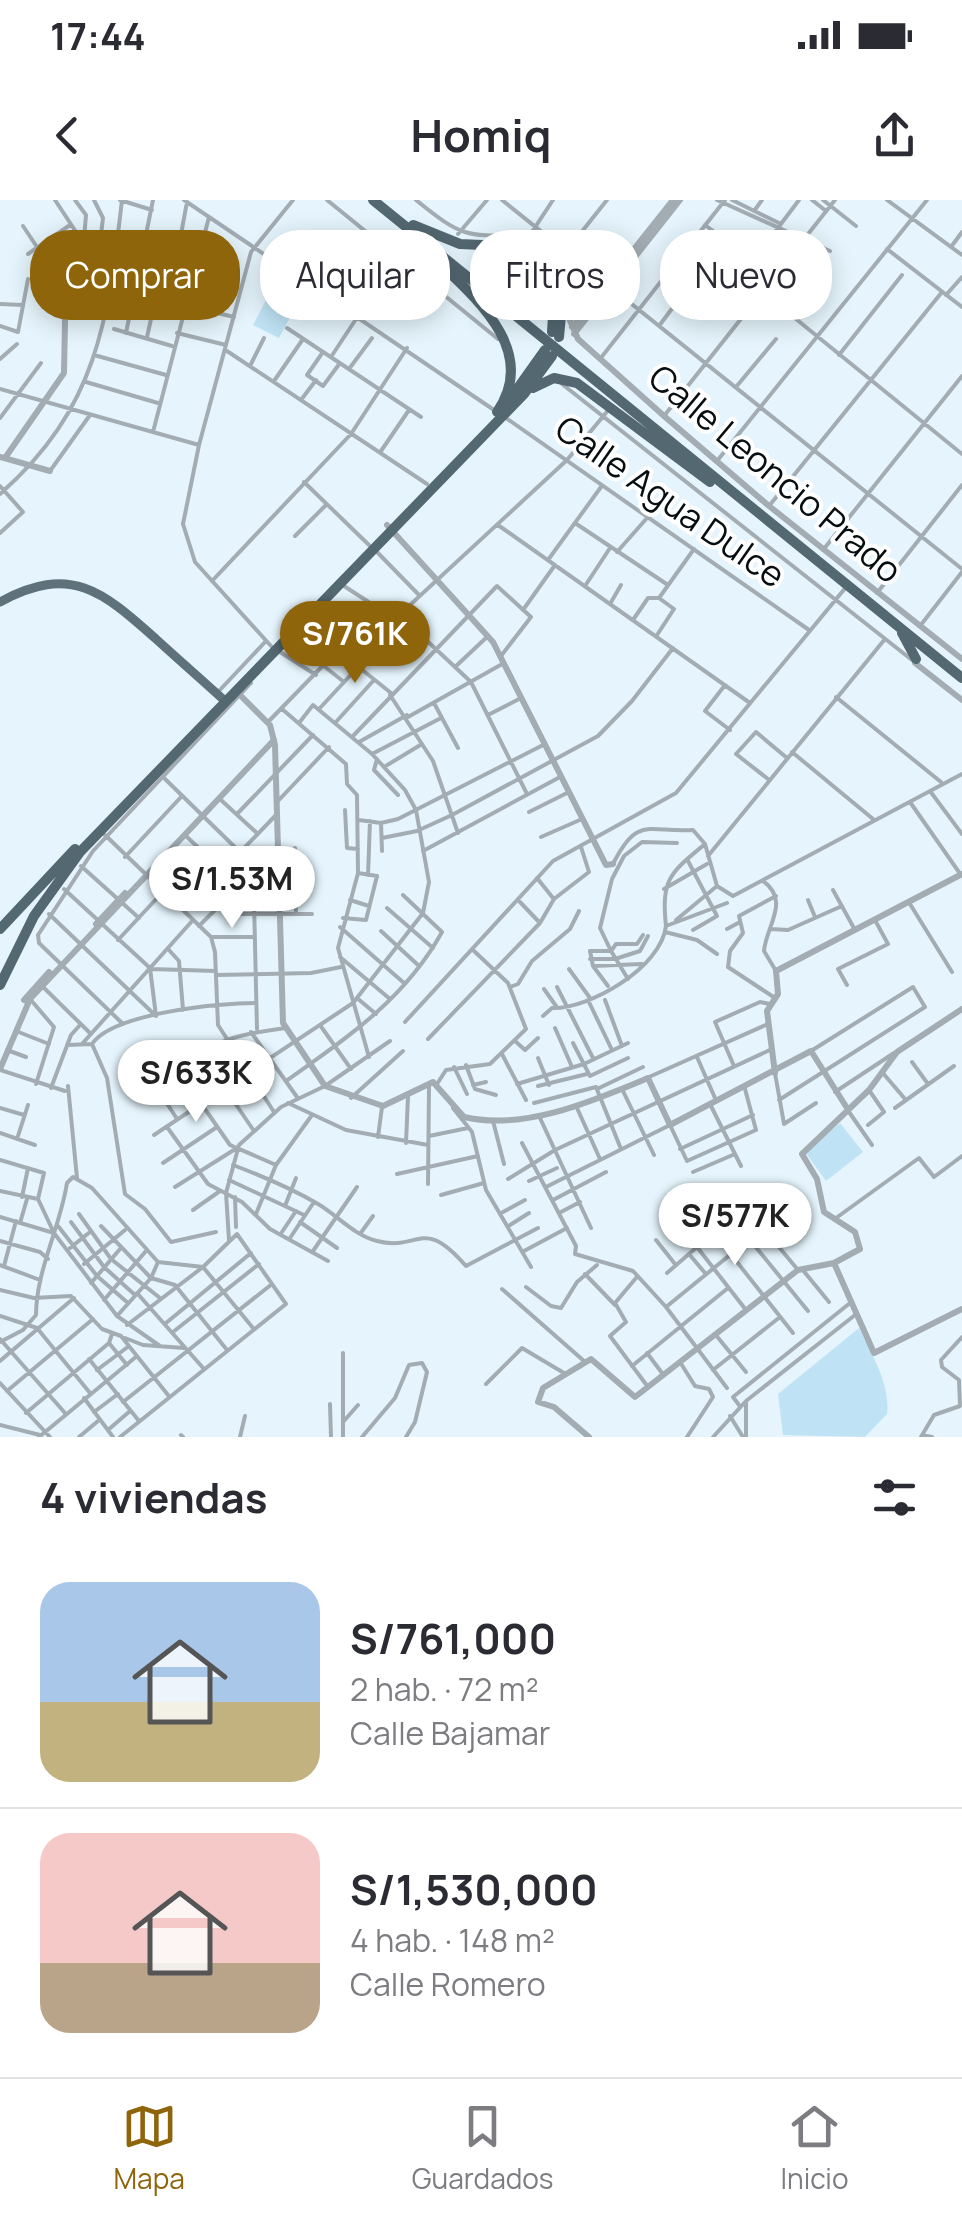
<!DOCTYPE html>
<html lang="es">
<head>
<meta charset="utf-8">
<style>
  :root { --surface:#fff; --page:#f7f7f7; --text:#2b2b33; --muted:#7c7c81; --line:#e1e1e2; --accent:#8f650c }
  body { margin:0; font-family:Manrope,sans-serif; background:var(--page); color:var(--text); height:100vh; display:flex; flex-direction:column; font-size:38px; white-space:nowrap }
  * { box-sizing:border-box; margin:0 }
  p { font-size:32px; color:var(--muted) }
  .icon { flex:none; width:55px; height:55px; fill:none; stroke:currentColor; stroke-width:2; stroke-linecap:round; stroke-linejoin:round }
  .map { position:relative; height:1237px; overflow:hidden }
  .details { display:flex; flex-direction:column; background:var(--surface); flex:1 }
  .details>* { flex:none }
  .banner { position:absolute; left:30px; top:30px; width:902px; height:90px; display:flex; gap:20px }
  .price { position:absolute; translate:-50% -85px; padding:0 22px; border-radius:35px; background:#fff; color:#222; font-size:32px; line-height:65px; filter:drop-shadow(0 2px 5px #0008) }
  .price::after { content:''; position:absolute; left:50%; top:60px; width:30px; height:22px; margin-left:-15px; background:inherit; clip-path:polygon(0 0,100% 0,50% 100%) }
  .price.on { background:var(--accent); color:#fff }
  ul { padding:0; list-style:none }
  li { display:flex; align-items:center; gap:30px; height:250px; padding:0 40px }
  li+li { border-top:2px solid var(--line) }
  li span { display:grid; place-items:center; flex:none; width:280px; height:200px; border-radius:30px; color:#555 }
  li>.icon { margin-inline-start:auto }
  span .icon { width:120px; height:120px; fill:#fffc; stroke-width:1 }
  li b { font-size:42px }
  h2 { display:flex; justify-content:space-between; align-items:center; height:120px; padding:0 40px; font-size:42px }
  .chip { padding:0 35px; border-radius:40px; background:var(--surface); box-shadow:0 5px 25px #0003; font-size:35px; line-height:90px }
  .chip.on { background:var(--accent); color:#fff }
  .status { display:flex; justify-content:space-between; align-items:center; height:70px; padding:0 50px; background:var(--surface); direction:ltr }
  .status svg { height:28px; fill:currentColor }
  header { display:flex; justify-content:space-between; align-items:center; height:130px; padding:0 40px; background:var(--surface); font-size:45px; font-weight:700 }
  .dock { display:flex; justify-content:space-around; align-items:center; height:140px; border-top:2px solid var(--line); background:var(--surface); font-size:28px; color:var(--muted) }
  .dock a { display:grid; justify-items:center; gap:5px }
  .dock .on { color:var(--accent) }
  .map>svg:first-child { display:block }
  .green { fill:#bfe3f4 }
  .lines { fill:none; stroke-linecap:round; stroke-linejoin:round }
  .minor { stroke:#a2acb2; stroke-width:4 }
  .tertiary { stroke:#a2acb2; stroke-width:6 }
  .primary { stroke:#5f727b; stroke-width:9 }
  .trunk { stroke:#546872; stroke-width:10 }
  .labels { text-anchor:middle; stroke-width:8; stroke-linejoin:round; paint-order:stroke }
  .street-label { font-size:35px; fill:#060e12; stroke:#fff }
</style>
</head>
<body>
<div class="status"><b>17:44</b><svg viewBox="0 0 49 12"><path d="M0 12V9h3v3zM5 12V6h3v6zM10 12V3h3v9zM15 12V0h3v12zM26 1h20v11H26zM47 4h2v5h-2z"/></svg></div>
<header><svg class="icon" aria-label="back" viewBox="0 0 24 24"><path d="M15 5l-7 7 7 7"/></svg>Homiq<svg class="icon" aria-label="share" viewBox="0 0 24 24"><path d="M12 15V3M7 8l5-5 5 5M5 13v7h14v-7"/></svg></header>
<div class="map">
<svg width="962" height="1237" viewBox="0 0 962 1237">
  <rect width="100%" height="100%" fill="#e6f5fd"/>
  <path class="green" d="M278,77L304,91L279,138L253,125Z
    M840,923L863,952L826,981L805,952Z
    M859,1128C871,1153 891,1185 887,1214L865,1237L783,1235L778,1194Z"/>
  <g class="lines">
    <path class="minor" d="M55,0L80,38L143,49
      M75,0L86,15L84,39
      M94,0L103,18L97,67
      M120,0L152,10
      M184,0L494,210
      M327,0L498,139
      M416,0C465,40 468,36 530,35L553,0
      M502,0L962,369
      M717,0L830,51
      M732,0L781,24
      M812,0L826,11
      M823,0L856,26
      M887,0L962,55
      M754,11L762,0
      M705,25L774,76
      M23,26L37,47
      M458,34L487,0
      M46,41L69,60
      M951,47L962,32
      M887,49L962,107
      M28,54L70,25
      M559,60L567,80L568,112
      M753,61L799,0
      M141,63L190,75
      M556,64L607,0
      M174,72L187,2
      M134,93L234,117
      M764,93L962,254
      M946,95L962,77
      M0,104L23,105
      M0,126L18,132L28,79
      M659,126L703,67
      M287,128L421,217
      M114,129L172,146
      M126,133L153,0
      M177,133L226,145
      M147,137L156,97
      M227,151L427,284
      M323,152L307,175L323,186L340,163
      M94,155L166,175
      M839,155L902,75
      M331,157L358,116
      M0,159L17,144
      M600,159L725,0
      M250,166L264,138
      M349,169L372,138
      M274,181L303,139
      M86,182L158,203
      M562,184L912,460
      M736,187L776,139
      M0,189L199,245
      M301,200L316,180
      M664,216L835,0
      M0,218L41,163
      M506,218L809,430
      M153,232L209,17
      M381,251L409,210
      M717,261L927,0
      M50,271L90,215
      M304,282L369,345
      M0,286L23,312L0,333
      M0,294C97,209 108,121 122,0
      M769,306L942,92
      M575,323L668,385
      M498,325L750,503
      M295,336L326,305
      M823,350L962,176
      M377,352L419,395
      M617,352L647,318
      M548,360L601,287
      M212,381L351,234L407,148
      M344,386L424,438L471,482L527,594
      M585,386L610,348
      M877,393L962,285
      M610,404L621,385
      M523,410L555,365
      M397,417L567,260L610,208
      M633,420L648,398H659L694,349
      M920,426L962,372
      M361,429L376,443
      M297,433L334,458
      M657,435L674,409L659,398
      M347,444L365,460
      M271,446L195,362L183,324L199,245L251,52L293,0
      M280,452L316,475
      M340,452L391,493
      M325,467L344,482
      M455,467L488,436
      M725,485L705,511L730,530
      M218,492L266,441
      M390,495L433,561L458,633
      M836,497L941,582
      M434,503L458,548
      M320,508L358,467
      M282,509L346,564L347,584L357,595L358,673L338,748L369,857
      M488,515L519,499
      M408,517L504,463
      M268,522L380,407
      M335,523L374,480
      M352,537L497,386L531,417L501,456
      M359,542L407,515
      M792,552L873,619
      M372,554L441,518
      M377,559L374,570L398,595
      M384,567L422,544
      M164,578L279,690
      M768,579L736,554L756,532L787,558
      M930,591L962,634
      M221,600L258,634
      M278,601L329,547
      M910,602L961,675
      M345,610L347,648L358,649
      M529,612L569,592
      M237,614L313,535
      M359,620L381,623L398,619L545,544
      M381,623L382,651
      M105,635L211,737L215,752L218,825L274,912
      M185,635L254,701L257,829
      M541,637L582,619
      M382,638L417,631L452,615L598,536L632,501L673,448
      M295,648L296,714
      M423,651L560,577
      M708,656L885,439
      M125,657L182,596
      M687,659L717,716L693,730
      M614,662C638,615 649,633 693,630L705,644L717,686L733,696L962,574
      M81,666L139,718
      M223,670L275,616
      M182,672L226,714H312
      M368,675L370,621
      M537,678L553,698
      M763,681C791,701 766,726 764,751L776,771
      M238,685L254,667
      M64,689L150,768L156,816
      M664,689L707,664
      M833,690L855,730
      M350,700L369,706
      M808,700L815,717
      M520,702L540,723
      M910,704L952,772
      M387,708L433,748
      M49,714L156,816
      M343,718L366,720L377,676L358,673
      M676,720L717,686
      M199,726L217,708
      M666,726C661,679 670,673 705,644
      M340,727L404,783
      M727,729L740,722
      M771,729L788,730L842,706
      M381,731L418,765
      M665,732L697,740L717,754
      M643,735L637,744H616L611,751L600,728L612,679L624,656L642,642L677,643
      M211,737H255
      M118,740L200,652
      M168,749L179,761L183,810
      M340,757L390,799
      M590,759H615L640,751L648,736
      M593,766L642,764
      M151,769L216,771
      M569,769L590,798
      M216,775L311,773L341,767
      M41,785L91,834
      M847,785L838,769L888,744L876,722
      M608,786L593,766L590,751H611L628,779
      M510,787L518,784L532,761L570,729L579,711
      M557,787L593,858
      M544,789L556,806
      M357,798L376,814
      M775,798L728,767L730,751L743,733L739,716L776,696
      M30,799L54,827L36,884
      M588,800L612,850
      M605,800L622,846
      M543,816L552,808C589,809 661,768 666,726L727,703
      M405,822L553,661L676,593L847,386
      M123,824L39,743L38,735L93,651L251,483
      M320,825L351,869
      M555,828L572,867
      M16,831L49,844
      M251,832L297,897
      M428,839L540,723L554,699L589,672L581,647
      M515,841L525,850L538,838
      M573,843L590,876L628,858
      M82,844L193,720
      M67,845L92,844
      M7,850L26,857
      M201,853L254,931
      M502,854L526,900
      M697,857L715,898
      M538,858L549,885
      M139,860L177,919
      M912,862L928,884
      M466,865L475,889L496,895
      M734,866L715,822L760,802L770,804
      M454,867L467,894
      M0,870L65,891
      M179,871C214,838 240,834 286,828
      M882,872L905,899
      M775,873L784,924L816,903
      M150,875L173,863L230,945L276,965
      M649,877L768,824
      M286,881C347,838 405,799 442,732L403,695
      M437,884L446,870L490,864L526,829L508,783L474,751
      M517,884L584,864L628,843
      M473,885L486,882
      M68,886L77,978
      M538,886L587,874
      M51,888L71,835L80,825
      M597,889L643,867
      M623,891L654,955
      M835,892L894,853
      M351,898L403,851
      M779,900L925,807L913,787L811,851
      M288,903L346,930L428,945
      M534,903L596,887L621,949
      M711,906L741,966
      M0,908L24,915
      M453,908L472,932L486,990L531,1067
      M577,908L600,959
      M895,908L954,866
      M849,912L872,945
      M540,918L591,1028
      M493,921L504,964
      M868,925L884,912L869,890
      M167,927L208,984L242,1002L270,1029L328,1061
      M0,933L35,945
      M154,935L353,803L423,713L429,682L416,610L405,590L372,554L313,505L299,523
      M429,936L468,928
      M378,937L382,907
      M17,939L28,905
      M406,943L408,896
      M522,943L576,1046L575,1054L633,1071L666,1107L727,1188
      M680,949L753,915
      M0,960L44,973L38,999
      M163,963L217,927
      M233,965C262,976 291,988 318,1004C337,1015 355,1036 377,1041C420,1052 422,1015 466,1066L538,1028
      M693,972L735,954
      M397,974L478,956
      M508,979L555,950L772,849
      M229,980L304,1015
      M529,981L557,968
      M428,984L429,886
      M175,987L237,948
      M546,987L670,925L687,961L756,930L745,889
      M0,991L38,999
      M441,995L484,983
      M22,997L28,968
      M235,997L236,1027
      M38,999L54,1033L117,1116L160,1146
      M553,1000L606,972
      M285,1006L296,978
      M193,1010L220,991
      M503,1012L525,1000
      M559,1013L580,1002
      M79,1014L111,1059L160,1098
      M256,1014L276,965L312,915
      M0,1017L54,1033
      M754,1017L798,1070
      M836,1018L919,958L934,977L962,956
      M71,1022L104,1067L135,1095
      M300,1022L337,1048
      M20,1023L27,999
      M510,1025L529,1013
      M58,1026L97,1076L128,1103
      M101,1026L151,1078L175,1085L227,1150
      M741,1029L808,1111
      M216,1032L171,1042L145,1009L125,994L107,878L92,844C113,813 219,803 256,803
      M282,1032L296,1011
      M360,1034L373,1016
      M290,1038L314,1002
      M229,1040L226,993L239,945L281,907L325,886L390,841
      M656,1040L675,1064
      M0,1041L40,1052L48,1059
      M722,1043L793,1133
      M70,1048L90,1032
      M313,1051L357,987
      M524,1051L567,1028
      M689,1054L705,1073
      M84,1064L125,1030
      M0,1065L40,1080
      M4,1066L16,1021
      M802,1069L829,1102
      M667,1073L697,1047L746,1110
      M585,1074L615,1105
      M636,1078L615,1103L626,1122L610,1136L648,1187
      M91,1083L120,1049
      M526,1087L551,1106L561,1108L577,1082L597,1065
      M502,1089L584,1161
      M0,1090L34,1098L71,1096L102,1129L121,1136L168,1195
      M137,1093L204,1169
      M104,1100L146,1051
      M666,1107L763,1028
      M0,1116L37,1128L90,1193
      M117,1116L151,1078L158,1062
      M166,1123L251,1053
      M173,1132L259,1064
      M715,1134L746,1172
      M125,1138L143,1145L184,1148
      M0,1139L65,1213
      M0,1142L23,1130L36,1115C36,1071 60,1028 67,983L73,977L92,988L158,1062L203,1067L253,1128
      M109,1143L127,1165
      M647,1153L662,1173
      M89,1159L139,1221
      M0,1161L74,1098
      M680,1162L695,1186L709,1189L713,1197L687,1237
      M632,1166L728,1088
      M97,1170L129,1146
      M713,1170L780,1117
      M0,1183L50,1237
      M486,1184L522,1148L564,1173
      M7,1191L93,1119
      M84,1198L113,1237
      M123,1202L272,1084
      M330,1204L331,1237
      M739,1205L733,1197L850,1103
      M94,1212L118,1194
      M26,1213L109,1143L112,1134
      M730,1216L743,1237
      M343,1222L358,1205
      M0,1225L40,1235
      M108,1230L130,1211
      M181,1235L183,1237
      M922,1235L932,1237
      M39,1237L137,1156
      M79,1237L98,1221
      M120,1237L286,1104L237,1034L203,1067L127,1125
      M240,1237L245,1216
      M343,1237V1153
      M362,1237L395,1198L409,1165L422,1163L427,1172L415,1222L406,1237
      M713,1237L746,1201
      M746,1237V1201L855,1115
      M921,1237L934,1215L960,1206L959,1180L942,1167L941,1160L962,1137"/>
    <path class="tertiary" d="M565,109L578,139L664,216L769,306L962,459
      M572,127L673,0
      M574,134L680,0
      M0,257L50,271
      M5,258L64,173L66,68L80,38
      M387,325L493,442L606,665L613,664
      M915,463L962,500
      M236,491L270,525L275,545L283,823L325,886L383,906L433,882L464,917C524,931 593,901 648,878L670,925L811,851L847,908
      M96,724L125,693
      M24,800L49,772
      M0,869L30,799L274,540
      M775,873L767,811L778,794L776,771L962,674
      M834,1063L874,1153L962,1109
      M589,1237L554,1207L538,1202L543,1188L591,1159L635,1197L798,1070L834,1063L860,1049L855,1032L824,1012L817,979L802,954L869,890L897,852L962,809"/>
    <path class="primary" d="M0,402C71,363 103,392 156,439C179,460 202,480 225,501"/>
    <path class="trunk" d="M373,0L962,478
      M413,25L460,44L526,47L547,55L564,84L559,137
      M430,54C471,94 541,149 497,212
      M511,105L498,85L500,66L518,55L538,60L555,82L552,132
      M533,188L554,178L577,183L710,282
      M510,199L545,150
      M902,433L916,459
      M0,729L75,649
      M0,785L34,716L80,652L524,194L552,156"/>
  </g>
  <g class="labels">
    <g class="street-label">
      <text transform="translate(775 274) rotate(40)" y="12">Calle Leoncio Prado</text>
      <text transform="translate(670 302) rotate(35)" y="12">Calle Agua Dulce</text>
    </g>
  </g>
</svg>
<b class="price on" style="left:355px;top:486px">S/761K</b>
<b class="price" style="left:232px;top:731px">S/1.53M</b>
<b class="price" style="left:196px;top:925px">S/633K</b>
<b class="price" style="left:735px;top:1068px">S/577K</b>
<div class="banner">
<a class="chip on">Comprar</a>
<a class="chip">Alquilar</a>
<a class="chip">Filtros</a>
<a class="chip">Nuevo</a>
</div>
</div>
<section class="details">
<h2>4 viviendas<svg class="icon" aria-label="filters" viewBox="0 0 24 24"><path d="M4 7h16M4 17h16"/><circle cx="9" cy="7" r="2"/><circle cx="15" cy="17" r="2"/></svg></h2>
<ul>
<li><span style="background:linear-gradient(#a9c7e8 60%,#c2b280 0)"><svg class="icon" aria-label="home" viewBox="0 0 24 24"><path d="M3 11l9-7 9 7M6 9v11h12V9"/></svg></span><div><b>S/761,000</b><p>2 hab. · 72 m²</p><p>Calle Bajamar</p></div></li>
<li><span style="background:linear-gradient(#f6c9c9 65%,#b9a48a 0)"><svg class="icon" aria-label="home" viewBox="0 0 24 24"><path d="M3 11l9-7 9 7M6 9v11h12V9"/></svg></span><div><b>S/1,530,000</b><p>4 hab. · 148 m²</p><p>Calle Romero</p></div></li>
</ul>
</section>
<nav class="dock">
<a class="on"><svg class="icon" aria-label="map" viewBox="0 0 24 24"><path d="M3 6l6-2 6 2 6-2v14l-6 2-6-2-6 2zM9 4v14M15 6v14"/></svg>Mapa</a>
<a><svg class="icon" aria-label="saved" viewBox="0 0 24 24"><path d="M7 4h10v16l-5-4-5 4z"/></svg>Guardados</a>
<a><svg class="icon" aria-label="home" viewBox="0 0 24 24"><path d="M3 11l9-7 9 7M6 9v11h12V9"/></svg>Inicio</a>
</nav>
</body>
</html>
